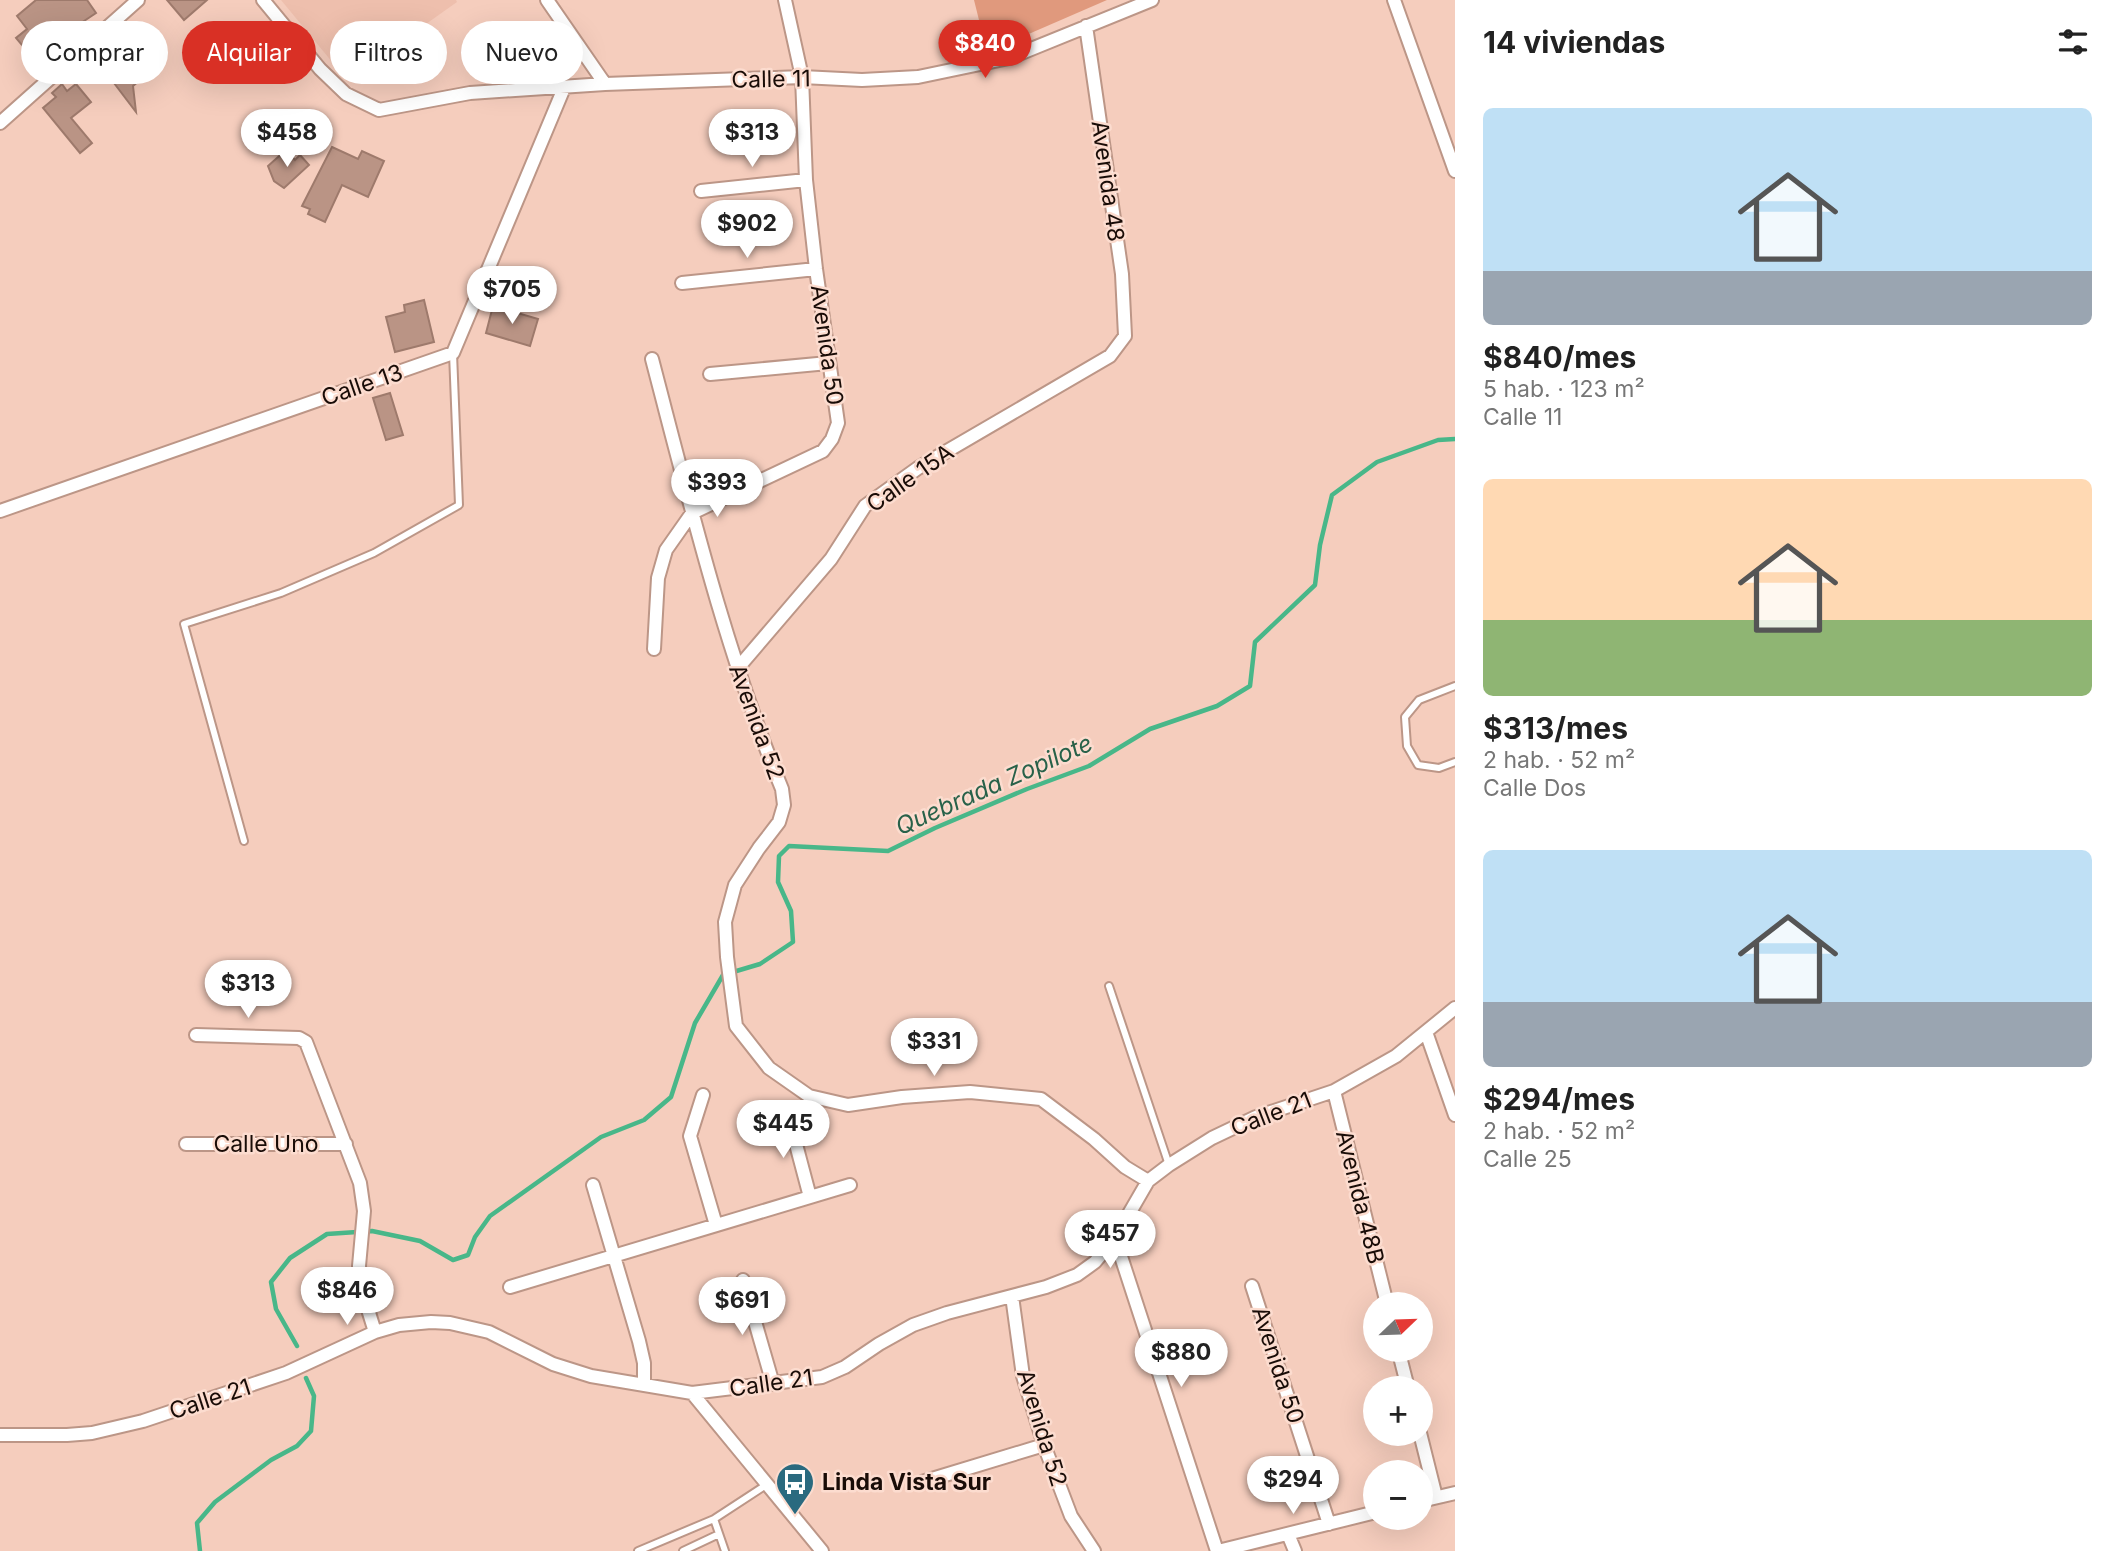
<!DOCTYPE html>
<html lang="es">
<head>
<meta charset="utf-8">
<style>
  :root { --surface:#fff; --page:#f2f2f2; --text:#222; --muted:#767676; --accent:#d93025 }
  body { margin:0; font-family:Inter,sans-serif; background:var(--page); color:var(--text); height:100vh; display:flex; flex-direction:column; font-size:26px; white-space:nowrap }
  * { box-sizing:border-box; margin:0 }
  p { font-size:23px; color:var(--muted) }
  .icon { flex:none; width:38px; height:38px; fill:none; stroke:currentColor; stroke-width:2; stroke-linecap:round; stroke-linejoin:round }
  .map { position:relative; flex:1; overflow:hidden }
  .drawer { display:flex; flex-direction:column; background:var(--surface); width:665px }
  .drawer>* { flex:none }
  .hud { position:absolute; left:21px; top:21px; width:665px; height:63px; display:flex; gap:14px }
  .needle { width:46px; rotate:67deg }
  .controls { position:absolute; left:1363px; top:1292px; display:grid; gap:14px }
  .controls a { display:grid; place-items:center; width:70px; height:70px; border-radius:50%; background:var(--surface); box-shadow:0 7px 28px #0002; font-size:35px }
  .price { position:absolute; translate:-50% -60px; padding:0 16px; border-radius:24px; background:#fff; color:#222; font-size:23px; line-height:46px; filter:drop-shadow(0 2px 4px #0008) }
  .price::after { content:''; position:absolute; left:50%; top:42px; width:21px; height:16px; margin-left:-10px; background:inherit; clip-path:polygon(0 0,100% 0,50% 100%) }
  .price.selected { background:var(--accent); color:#fff }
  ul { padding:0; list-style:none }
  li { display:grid; align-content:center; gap:14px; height:371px; padding:0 28px }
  li span { display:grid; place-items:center; height:217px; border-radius:10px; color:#555 }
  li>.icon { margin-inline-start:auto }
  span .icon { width:126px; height:126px; fill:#fffc; stroke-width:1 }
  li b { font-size:30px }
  h2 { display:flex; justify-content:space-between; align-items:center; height:84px; padding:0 28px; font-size:30px }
  .pill { padding:0 24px; border-radius:32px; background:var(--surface); box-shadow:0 7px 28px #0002; font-size:24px; line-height:63px }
  .pill.selected { background:var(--accent); color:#fff }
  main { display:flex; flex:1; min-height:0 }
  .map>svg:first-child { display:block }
  .built { fill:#eebfad }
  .green { fill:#e0997d }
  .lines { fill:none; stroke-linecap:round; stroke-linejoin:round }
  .stream { stroke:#48b789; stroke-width:4.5 }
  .building { fill:#ba9485; stroke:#9e7a6c; stroke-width:2 }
  .service-casing { stroke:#bc9687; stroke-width:10 }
  .minor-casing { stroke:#bc9687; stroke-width:16 }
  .service { stroke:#fff; stroke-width:6 }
  .minor { stroke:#fff; stroke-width:12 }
  .labels { text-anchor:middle; stroke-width:5; stroke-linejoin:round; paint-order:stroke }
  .street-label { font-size:23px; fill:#190c07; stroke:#fcdccf }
  .poi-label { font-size:23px; font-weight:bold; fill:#190c07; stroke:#fcdccf; text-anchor:start }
  .water-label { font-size:24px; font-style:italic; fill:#286149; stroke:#fcdccf }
</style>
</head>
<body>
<main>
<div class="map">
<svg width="1455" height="1551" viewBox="0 0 1455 1551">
  <rect width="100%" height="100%" fill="#f5cdbd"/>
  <path class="built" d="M281,0H456L457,2L347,80Z"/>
  <path class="green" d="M974,0H1107L987,52Z"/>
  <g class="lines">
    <path class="stream" d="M297,1346L276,1309L271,1282L290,1258L327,1234L372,1231L420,1241L453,1260L468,1255L475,1237L490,1216L601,1137L644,1120L671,1097L695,1023L723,975L760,964L793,942L791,911L778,882L779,856L789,846L888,851L935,828L1027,789L1089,766L1150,729L1217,706L1250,686L1255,642L1315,585L1320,545L1332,495L1377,462L1438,440L1455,439
      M200,1551L197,1523L215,1502L271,1460L297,1446L311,1431L314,1396L306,1378"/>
  </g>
  <path class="building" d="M36,0H87L96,13L57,39L56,38L33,58L16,38L27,29L17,16Z
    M167,0H207L184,20Z
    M110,40L140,80L133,86L136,112L92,54Z
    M62,84L67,91L76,84L91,102L71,118L92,143L80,153L43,108L56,97L52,93Z
    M332,147L358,159L362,151L384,161L368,197L342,185L325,222L308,214L310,209L302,206Z
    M286,150L295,160L300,155L309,165L284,188L274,181L268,166Z
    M424,300L434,342L395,352L386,317L405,312L404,305Z
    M493,306L538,319L530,346L486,333Z
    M390,393L403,435L386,440L373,398Z"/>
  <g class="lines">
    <defs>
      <path id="service" d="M1455,686L1419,700L1405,717L1407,746L1418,765L1439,768L1455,762
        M244,841L184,624L281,593L374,553L459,505L453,353
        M1109,986L1169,1165
        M714,1519L725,1551
        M638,1551L714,1519L766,1485
        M683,1551L719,1534"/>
      <path id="minor" d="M263,0L320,69L346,94L379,110L470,93L605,84L802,77L862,80L918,77L1009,58L1152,0
        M547,0L605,84
        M1394,0L1455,171
        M0,123L138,0
        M701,191L806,180
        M682,283L816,269
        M652,359C690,504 725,650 782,789L784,805L779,822L759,848L735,885L725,922L727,957L736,1026L769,1068L809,1096L848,1105L902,1097L970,1092L1041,1099L1094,1139L1125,1167L1148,1181
        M710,374L828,363
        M0,511L453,353L564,88
        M654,649L658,578L666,550L692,513L823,451L832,439L838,423L816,269L806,180L802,77L785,0
        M737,669L831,559L865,506L918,468L1110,356L1125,336L1122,274L1086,26
        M1426,1032L1455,1115
        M196,1035L299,1038L306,1042L360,1183L364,1211L359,1266L361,1287L375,1332
        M1334,1091L1387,1304
        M703,1095L690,1136L716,1225
        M788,1114L810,1197
        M186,1144H346
        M593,1185L639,1341L644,1363V1384
        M1115,1238L1217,1551
        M743,1280L773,1384
        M1252,1286L1329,1524
        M510,1287L850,1185
        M1012,1296L1023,1376L1044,1445L1071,1516L1094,1551
        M1398,1349L1408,1388
        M692,1393L822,1551
        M1420,1433L1436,1497
        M0,1435H67L92,1433L143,1421L286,1373L375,1332L399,1325L431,1322L450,1323L489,1332L553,1364L591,1376L692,1393L822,1377L845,1367L879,1344L913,1325L947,1313L1046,1287L1077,1275L1095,1262L1115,1238L1148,1181L1169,1165L1212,1138L1256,1117L1334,1091L1396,1056L1455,1008
        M922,1482L1044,1445
        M1421,1501L1455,1493
        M1288,1534L1295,1551
        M1218,1551L1376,1512"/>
    </defs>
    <use href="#service" class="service-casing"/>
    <use href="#minor" class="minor-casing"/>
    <use href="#service" class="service"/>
    <use href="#minor" class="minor"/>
  </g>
  <defs>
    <symbol id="bus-pin" viewBox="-11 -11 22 30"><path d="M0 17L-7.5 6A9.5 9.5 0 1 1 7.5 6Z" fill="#2a6a7f" stroke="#fcdccf"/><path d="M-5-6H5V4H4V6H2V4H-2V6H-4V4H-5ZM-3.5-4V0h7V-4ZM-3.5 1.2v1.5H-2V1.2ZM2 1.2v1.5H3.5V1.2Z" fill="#fff"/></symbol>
  </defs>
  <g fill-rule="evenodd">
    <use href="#bus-pin" x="773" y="1460" width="44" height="60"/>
  </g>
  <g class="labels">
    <g class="street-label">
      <text transform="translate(771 79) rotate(-1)" y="8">Calle 11</text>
      <text transform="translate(1108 181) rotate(82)" y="8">Avenida 48</text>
      <text transform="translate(827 345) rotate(82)" y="8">Avenida 50</text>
      <text transform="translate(362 385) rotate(-19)" y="8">Calle 13</text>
      <text transform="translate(910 478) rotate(-35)" y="8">Calle 15A</text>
      <text transform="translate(757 722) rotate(70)" y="8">Avenida 52</text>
      <text transform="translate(1271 1114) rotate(-21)" y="8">Calle 21</text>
      <text x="266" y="1152">Calle Uno</text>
      <text transform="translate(1360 1197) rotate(76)" y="8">Avenida 48B</text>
      <text transform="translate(1278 1365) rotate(72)" y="8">Avenida 50</text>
      <text transform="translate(771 1383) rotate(-8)" y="8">Calle 21</text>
      <text transform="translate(210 1399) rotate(-18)" y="8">Calle 21</text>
      <text transform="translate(1042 1428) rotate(73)" y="8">Avenida 52</text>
    </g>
    <g class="poi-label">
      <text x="822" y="1490">Linda Vista Sur</text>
    </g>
    <g class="water-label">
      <text transform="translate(994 785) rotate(-24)" y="8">Quebrada Zopilote</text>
    </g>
  </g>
</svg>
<div class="controls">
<a><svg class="needle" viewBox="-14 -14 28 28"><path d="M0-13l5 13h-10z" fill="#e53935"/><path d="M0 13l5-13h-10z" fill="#767676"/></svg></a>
<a>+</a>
<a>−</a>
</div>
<b class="price selected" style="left:985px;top:80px">$840</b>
<b class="price" style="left:287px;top:169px">$458</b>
<b class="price" style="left:752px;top:169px">$313</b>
<b class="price" style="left:747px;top:260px">$902</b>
<b class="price" style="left:512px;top:326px">$705</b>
<b class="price" style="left:717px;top:519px">$393</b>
<b class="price" style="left:248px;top:1020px">$313</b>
<b class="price" style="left:934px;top:1078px">$331</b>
<b class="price" style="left:783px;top:1160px">$445</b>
<b class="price" style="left:1110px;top:1270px">$457</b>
<b class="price" style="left:347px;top:1327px">$846</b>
<b class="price" style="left:742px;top:1337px">$691</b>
<b class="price" style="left:1181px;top:1389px">$880</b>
<b class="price" style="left:1293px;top:1516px">$294</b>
<div class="hud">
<a class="pill">Comprar</a>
<a class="pill selected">Alquilar</a>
<a class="pill">Filtros</a>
<a class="pill">Nuevo</a>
</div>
</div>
<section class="drawer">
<h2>14 viviendas<svg class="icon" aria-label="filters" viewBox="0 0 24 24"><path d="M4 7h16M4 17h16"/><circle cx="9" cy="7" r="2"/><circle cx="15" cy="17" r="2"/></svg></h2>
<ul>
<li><span style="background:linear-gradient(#bfe0f5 75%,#9aa5b1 0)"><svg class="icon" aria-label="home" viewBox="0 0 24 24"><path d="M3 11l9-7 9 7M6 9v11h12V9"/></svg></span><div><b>$840/mes</b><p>5 hab. · 123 m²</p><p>Calle 11</p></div></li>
<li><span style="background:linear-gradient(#ffd9b3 65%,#8fb573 0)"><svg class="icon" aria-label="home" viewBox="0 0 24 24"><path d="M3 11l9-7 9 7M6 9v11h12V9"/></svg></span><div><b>$313/mes</b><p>2 hab. · 52 m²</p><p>Calle Dos</p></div></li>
<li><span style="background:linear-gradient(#bfe0f5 70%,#9aa5b1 0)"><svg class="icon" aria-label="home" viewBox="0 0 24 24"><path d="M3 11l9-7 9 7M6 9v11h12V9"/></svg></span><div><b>$294/mes</b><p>2 hab. · 52 m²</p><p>Calle 25</p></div></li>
</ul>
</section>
</main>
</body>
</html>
